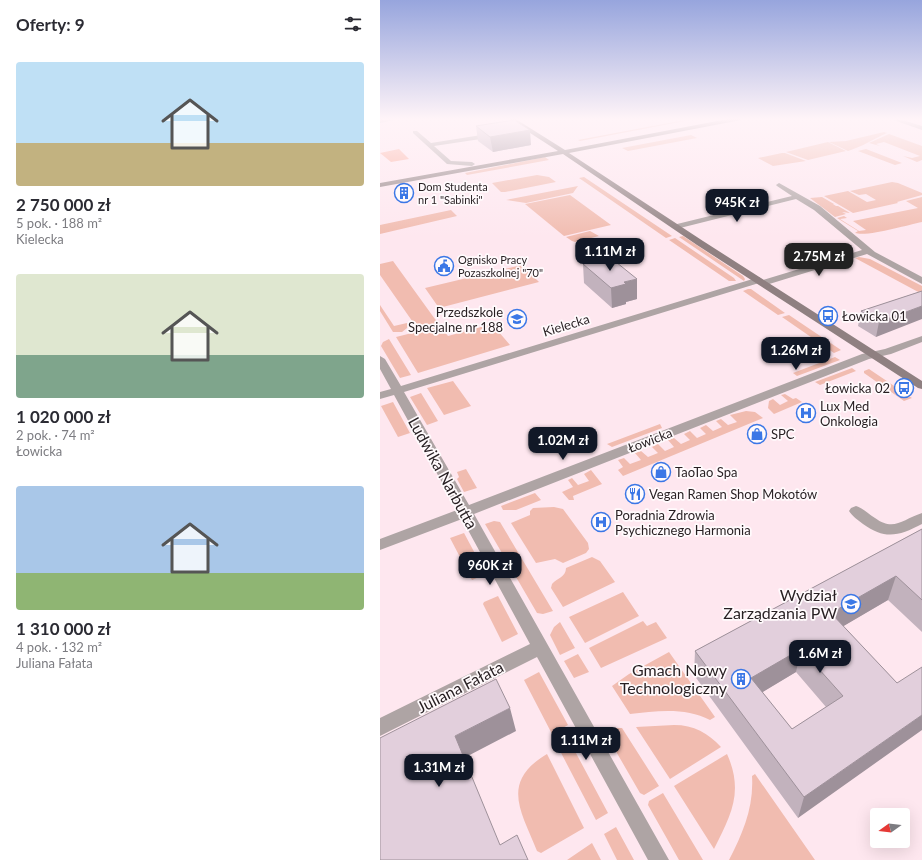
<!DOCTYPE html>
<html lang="pl">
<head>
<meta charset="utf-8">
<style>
  :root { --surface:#fff; --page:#f7f7f7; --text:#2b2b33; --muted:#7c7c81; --accent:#111827 }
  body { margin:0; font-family:Lato,sans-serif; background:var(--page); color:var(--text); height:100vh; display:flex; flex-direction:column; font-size:15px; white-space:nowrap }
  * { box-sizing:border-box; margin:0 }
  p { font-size:13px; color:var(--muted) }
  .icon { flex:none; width:22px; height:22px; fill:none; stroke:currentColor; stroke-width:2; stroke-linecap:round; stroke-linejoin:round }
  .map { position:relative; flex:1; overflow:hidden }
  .drawer { display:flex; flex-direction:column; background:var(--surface); width:380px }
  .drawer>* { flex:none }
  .needle { width:26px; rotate:255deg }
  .buttons { position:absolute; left:490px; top:808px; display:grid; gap:8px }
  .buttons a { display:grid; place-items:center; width:40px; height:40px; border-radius:4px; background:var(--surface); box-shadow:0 4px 16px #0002; font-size:20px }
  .price { position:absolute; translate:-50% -34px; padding:0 9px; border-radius:8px; background:var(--accent); color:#fff; font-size:13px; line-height:26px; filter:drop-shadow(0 1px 2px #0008) }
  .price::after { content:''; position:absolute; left:50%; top:24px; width:12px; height:9px; margin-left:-6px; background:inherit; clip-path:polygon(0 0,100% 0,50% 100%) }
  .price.selected { background:#222; color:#fff }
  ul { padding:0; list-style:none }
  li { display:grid; align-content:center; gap:8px; height:212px; padding:0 16px }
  li span { display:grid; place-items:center; height:124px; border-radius:4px; color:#555 }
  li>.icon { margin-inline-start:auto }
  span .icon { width:72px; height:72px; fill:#fffc; stroke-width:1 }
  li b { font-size:17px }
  h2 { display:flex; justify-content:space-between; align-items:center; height:48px; padding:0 16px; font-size:17px }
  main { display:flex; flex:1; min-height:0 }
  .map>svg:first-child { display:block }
  .green { fill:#f1bcb0 }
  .forest { fill:#faa795 }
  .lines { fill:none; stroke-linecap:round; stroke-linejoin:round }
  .street { fill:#aea4a4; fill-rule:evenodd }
  .secondary { fill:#8f8081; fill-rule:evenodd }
  .wall { fill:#c2b2bd; fill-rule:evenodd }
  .shaded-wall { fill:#9e919a }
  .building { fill:#e2cfdc; stroke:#9e919a; fill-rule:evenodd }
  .labels { text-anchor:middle; stroke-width:3.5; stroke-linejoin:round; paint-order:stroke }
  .far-poi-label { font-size:11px; fill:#271f22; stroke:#fffafc; text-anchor:start }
  .poi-label { font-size:13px; fill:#271f22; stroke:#fffafc; text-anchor:start }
  .street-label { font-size:13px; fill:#271f22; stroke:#fffafc }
  .near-street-label { font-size:16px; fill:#271f22; stroke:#fffafc }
  .near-poi-label { font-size:16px; fill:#271f22; stroke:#fffafc; text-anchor:end }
</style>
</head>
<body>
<main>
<section class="drawer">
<h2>Oferty: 9<svg class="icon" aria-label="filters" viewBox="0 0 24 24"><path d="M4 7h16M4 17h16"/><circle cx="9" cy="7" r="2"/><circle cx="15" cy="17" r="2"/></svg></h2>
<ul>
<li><span style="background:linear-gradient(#bfe0f5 65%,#c2b280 0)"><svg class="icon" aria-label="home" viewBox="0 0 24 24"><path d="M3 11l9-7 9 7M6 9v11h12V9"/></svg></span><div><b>2 750 000 zł</b><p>5 pok. · 188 m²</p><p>Kielecka</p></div></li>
<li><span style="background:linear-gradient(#dfe7d0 65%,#7fa58c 0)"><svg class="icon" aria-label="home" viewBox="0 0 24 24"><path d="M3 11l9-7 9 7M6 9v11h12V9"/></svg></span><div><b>1 020 000 zł</b><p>2 pok. · 74 m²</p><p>Łowicka</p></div></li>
<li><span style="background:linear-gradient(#a9c7e8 70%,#8fb573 0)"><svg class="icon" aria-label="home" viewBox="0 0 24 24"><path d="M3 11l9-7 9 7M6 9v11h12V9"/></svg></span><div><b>1 310 000 zł</b><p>4 pok. · 132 m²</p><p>Juliana Fałata</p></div></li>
</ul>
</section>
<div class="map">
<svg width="542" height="860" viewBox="0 0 542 860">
  <rect width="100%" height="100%" fill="#fee7ef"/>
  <path class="green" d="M315,118H321L200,141L198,140Z
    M504,132L507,133C494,139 481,147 468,151L449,142L466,141Z
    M509,134L542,146V160L537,162L523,156L532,158L540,156L504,142L496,144L500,146L489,143Z
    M311,135L317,138L248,151L242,148Z
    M448,142L466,151L428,160L406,152Z
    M486,149L522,163L515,165L478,151Z
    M402,153H405L426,161L393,166L378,158Z
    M165,157L169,160L87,175L85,173Z
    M157,175L169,177L176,182L125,192H121L112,183Z
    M204,177L292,236L286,238L199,178Z
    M512,182L518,183L542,193V195L517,202L518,203L473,213L444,196L468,191L487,202L496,200L486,194L479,195L470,191Z
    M198,186L193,193L146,203L126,200Z
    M190,195L231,225L184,236L145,204Z
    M442,197L454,204H453L456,206H458L470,213L462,212L466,214L455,217L430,198Z
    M542,197V222C527,225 488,237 475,233L478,231L457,218L464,216L467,218L460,219L479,231L486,230L473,221L538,208L526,201Z
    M71,210L77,216L0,234V225Z
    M210,231L219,236L195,242L192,241L186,237Z
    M303,236L363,276L365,279L364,281L299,237Z
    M295,238L354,278L356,281H349L289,240Z
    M479,257L490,259L542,286V294L475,258Z
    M13,261L52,315L58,323L37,328L0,275V264Z
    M142,265L159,282L59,308L45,288Z
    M368,289H371L405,313L398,315L363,291Z
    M0,305L14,326L27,323L28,324L27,328L22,332H13L0,311Z
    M409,315L461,350L454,353L402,317Z
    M112,324L130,345L38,373L16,337L60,326L68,336Z
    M9,339L31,375L20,378L1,346L3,342Z
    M455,357L460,360L417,376L413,373Z
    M472,368L476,371L440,385L435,382Z
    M489,369L532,398L524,401L484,373V371Z
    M73,381L91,406L64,415L47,388Z
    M41,393L58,421L47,425L30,397Z
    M405,394L413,399L416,398L422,402L394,414L388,408L389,401L393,399L400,405L408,401L401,395Z
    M13,402L30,433L18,437L1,406Z
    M366,411L375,412L383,418L243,476L238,470L243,467L238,460L244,458L250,464L261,460L255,453L261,451L268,457L278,453L272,447L278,444L285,451L294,447L288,440L294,438L301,444L310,440L304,434L310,431L317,438L326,434L320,428L326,425L333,431L342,427L336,421L341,419L348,425L357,422L350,415Z
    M280,424L282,428L232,447L227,444Z
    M86,469L97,488L84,492L77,479L79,477L77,472Z
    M211,470L222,484L193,496L194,500H189L182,492L193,487L188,480L192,478L198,485L209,481L204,474Z
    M155,493L161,500L136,510H123L121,506Z
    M174,507L183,509L208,543L209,549L206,553L183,563L175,559L156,563L131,523L150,515V511L153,508Z
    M114,521L120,522L173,611L163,614L157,613L105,524Z
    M84,533L106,574L92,580L70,538Z
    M212,557L220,561L235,582L183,607L171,588L172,584C177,578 186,577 186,568Z
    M243,592L259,616L205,643L189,617Z
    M118,596L138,634L122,642L103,604L104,602Z
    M263,621L267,626L276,622L287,638L221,668L209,648Z
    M180,622L195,648L180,655L170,635L174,627Z
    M289,652L335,717L330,720C306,707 276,711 250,714L232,686L249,674Z
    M198,654L209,672L194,678L184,661Z
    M159,672L188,725L172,734L144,680Z
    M294,725C314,725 328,733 341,747L290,779L256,727Z
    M235,728H242L279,786L264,795L260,793L223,729Z
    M189,740L228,813L216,820L178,747Z
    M167,754L204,828L161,853L157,851C141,811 120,782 167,754Z
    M347,754C364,792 351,815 334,849L294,786Z
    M375,774L435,860H349C363,833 374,807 372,776Z
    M283,793L323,860H299L268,805L269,801Z
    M236,827L254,860H237L224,834Z
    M212,843L221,860H187Z"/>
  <path class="forest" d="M19,149L29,159L11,162L0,153Z"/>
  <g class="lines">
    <path class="street" d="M10,118H24L0,123V119Z
      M508,118H516L542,126V130Z
      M33,131H37L51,143L114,133L117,135L114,137L54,146L71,161L92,162L95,164L92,166L67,164L33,133Z
      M399,183L440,206L495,252L542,277V284L487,254L386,285L383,286L379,283L24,392L89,505L482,354L505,349L542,336V342L511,354L489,359L94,514L289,860H268L157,657L0,736V718L150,644L82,519L0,550V539L77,510L14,395L0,399V392L11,389L0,369V356L5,359L21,386L376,278L379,277L383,280L482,250L434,210L416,199L296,229L292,227L293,225L412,196L397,186L396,185Z
      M476,506C483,508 488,514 495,518C514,532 523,519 542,513V524C519,536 505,540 483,524C478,520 472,516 469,511L471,508Z"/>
    <path class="secondary" d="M127,118H134L185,150L353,118H364L361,120L189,153L323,241L542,381V389L538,388L317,245L183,154L0,187V183L178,151Z"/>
  </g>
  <path class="wall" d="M96,126L151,145L113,152L98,141Z
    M203,264L257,299L246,302V304L232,308L204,283Z
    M542,291L496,337L478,326L481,311Z
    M542,529V632L508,600L463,626L517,683L418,818L314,675L315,651ZM416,672L446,707L412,729L382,692Z"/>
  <path class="shaded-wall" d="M150,130L151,145L113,152L110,137Z
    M257,279V299L246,302V304L232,308L231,288L244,282Z
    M542,306V319L496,337L499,322Z
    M516,576L508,600L445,637L451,613Z
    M421,649L416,672L368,701L371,678Z
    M130,708L136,731L82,759L75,736Z
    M542,715V730L418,818L424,797Z"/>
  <path class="building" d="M134,120L150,130L110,137L96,126Z
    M231,258L257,279L244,282L246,284L231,288L203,264Z
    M542,291V306L499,322L481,311Z
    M542,529V600L516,576L451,613L517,683L542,667V715L424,797L315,651ZM421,649L463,696L412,729L371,678Z
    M116,679L130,708L75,736L120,845L137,835L148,860H0V738Z"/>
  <linearGradient id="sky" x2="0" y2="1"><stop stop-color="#97a5dd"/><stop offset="0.5" stop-color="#fff4f8"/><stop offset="1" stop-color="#fff4f8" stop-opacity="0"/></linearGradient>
  <rect width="542" height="238" fill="url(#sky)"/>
  <defs>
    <symbol id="building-ring" viewBox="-11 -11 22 22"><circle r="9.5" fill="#fffafc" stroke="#3b77e6" stroke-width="1.5"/><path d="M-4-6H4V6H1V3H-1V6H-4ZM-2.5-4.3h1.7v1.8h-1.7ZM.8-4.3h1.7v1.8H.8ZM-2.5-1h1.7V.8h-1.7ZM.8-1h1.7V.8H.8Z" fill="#3b77e6"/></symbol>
    <symbol id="civic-ring" viewBox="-11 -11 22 22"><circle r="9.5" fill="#fffafc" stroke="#3b77e6" stroke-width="1.5"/><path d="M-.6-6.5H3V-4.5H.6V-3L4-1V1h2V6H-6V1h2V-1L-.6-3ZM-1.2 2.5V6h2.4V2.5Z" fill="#3b77e6"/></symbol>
    <symbol id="bus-ring" viewBox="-11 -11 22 22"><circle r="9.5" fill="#fffafc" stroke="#3b77e6" stroke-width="1.5"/><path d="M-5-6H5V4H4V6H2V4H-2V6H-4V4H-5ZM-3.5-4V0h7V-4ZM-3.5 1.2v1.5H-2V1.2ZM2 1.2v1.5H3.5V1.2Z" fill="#3b77e6"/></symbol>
    <symbol id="school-ring" viewBox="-11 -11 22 22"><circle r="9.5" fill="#fffafc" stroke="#3b77e6" stroke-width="1.5"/><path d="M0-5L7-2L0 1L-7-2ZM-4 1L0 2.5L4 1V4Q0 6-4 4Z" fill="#3b77e6"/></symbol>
    <symbol id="hospital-ring" viewBox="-11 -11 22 22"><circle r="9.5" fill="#fffafc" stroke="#3b77e6" stroke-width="1.5"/><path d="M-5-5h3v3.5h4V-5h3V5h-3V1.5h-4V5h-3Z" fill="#3b77e6"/></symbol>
    <symbol id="shop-ring" viewBox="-11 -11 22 22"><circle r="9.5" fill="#fffafc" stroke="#3b77e6" stroke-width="1.5"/><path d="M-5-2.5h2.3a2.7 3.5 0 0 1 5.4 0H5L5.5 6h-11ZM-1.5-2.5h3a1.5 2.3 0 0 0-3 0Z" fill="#3b77e6"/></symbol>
    <symbol id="restaurant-ring" viewBox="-11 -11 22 22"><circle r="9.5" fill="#fffafc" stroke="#3b77e6" stroke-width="1.5"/><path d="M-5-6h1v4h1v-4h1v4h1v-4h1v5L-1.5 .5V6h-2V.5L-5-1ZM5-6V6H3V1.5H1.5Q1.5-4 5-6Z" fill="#3b77e6"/></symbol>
    <symbol id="university-ring" viewBox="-11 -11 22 22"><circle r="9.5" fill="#fffafc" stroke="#3b77e6" stroke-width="1.5"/><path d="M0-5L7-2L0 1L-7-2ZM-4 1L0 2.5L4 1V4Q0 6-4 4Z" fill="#3b77e6"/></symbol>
  </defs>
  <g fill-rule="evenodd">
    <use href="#building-ring" x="13" y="182" width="22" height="22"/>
    <use href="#civic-ring" x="53" y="255" width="22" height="22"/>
    <use href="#bus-ring" x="437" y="305" width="22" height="22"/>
    <use href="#school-ring" x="126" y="308" width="22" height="22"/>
    <use href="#bus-ring" x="513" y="377" width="22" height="22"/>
    <use href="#hospital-ring" x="415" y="402" width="22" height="22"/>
    <use href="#shop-ring" x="366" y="423" width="22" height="22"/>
    <use href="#shop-ring" x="270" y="461" width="22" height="22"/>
    <use href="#restaurant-ring" x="244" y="483" width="22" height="22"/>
    <use href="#hospital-ring" x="210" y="511" width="22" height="22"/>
    <use href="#university-ring" x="460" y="593" width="22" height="22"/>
    <use href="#building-ring" x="350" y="668" width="22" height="22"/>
  </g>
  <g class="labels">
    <g class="far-poi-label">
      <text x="38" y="191">Dom Studenta<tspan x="38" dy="13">nr 1 "Sabinki"</tspan></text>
      <text x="78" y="264">Ognisko Pracy<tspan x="78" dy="13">Pozaszkolnej "70"</tspan></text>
    </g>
    <g class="poi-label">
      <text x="123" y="317" text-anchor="end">Przedszkole<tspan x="123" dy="15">Specjalne nr 188</tspan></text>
      <text x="462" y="321">Łowicka 01</text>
      <text x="510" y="393" text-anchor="end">Łowicka 02</text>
      <text x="440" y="411">Lux Med<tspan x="440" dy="15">Onkologia</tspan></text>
      <text x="391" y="439">SPC</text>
      <text x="295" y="477">TaoTao Spa</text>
      <text x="269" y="499">Vegan Ramen Shop Mokotów</text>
      <text x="235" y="520">Poradnia Zdrowia<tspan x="235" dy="15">Psychicznego Harmonia</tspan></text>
    </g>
    <g class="street-label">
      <text transform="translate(186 325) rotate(-17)" y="5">Kielecka</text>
      <text transform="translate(270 440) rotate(-21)" y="5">Łowicka</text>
    </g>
    <g class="near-street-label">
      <text transform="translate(63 473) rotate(61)" y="6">Ludwika Narbutta</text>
      <text transform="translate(80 687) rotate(-27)" y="6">Juliana Fałata</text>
    </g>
    <g class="near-poi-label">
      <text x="457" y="601">Wydział<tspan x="457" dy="18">Zarządzania PW</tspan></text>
      <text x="347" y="676">Gmach Nowy<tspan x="347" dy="18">Technologiczny</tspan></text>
    </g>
  </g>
</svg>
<div class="buttons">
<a><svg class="needle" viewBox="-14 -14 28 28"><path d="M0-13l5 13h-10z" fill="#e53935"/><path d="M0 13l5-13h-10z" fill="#7c7c81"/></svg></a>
</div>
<b class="price" style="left:357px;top:223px">945K zł</b>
<b class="price" style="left:230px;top:272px">1.11M zł</b>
<b class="price selected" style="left:439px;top:277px">2.75M zł</b>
<b class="price" style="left:416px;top:371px">1.26M zł</b>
<b class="price" style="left:183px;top:461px">1.02M zł</b>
<b class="price" style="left:110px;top:586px">960K zł</b>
<b class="price" style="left:440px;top:674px">1.6M zł</b>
<b class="price" style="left:206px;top:761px">1.11M zł</b>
<b class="price" style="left:59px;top:788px">1.31M zł</b>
</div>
</main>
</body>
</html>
